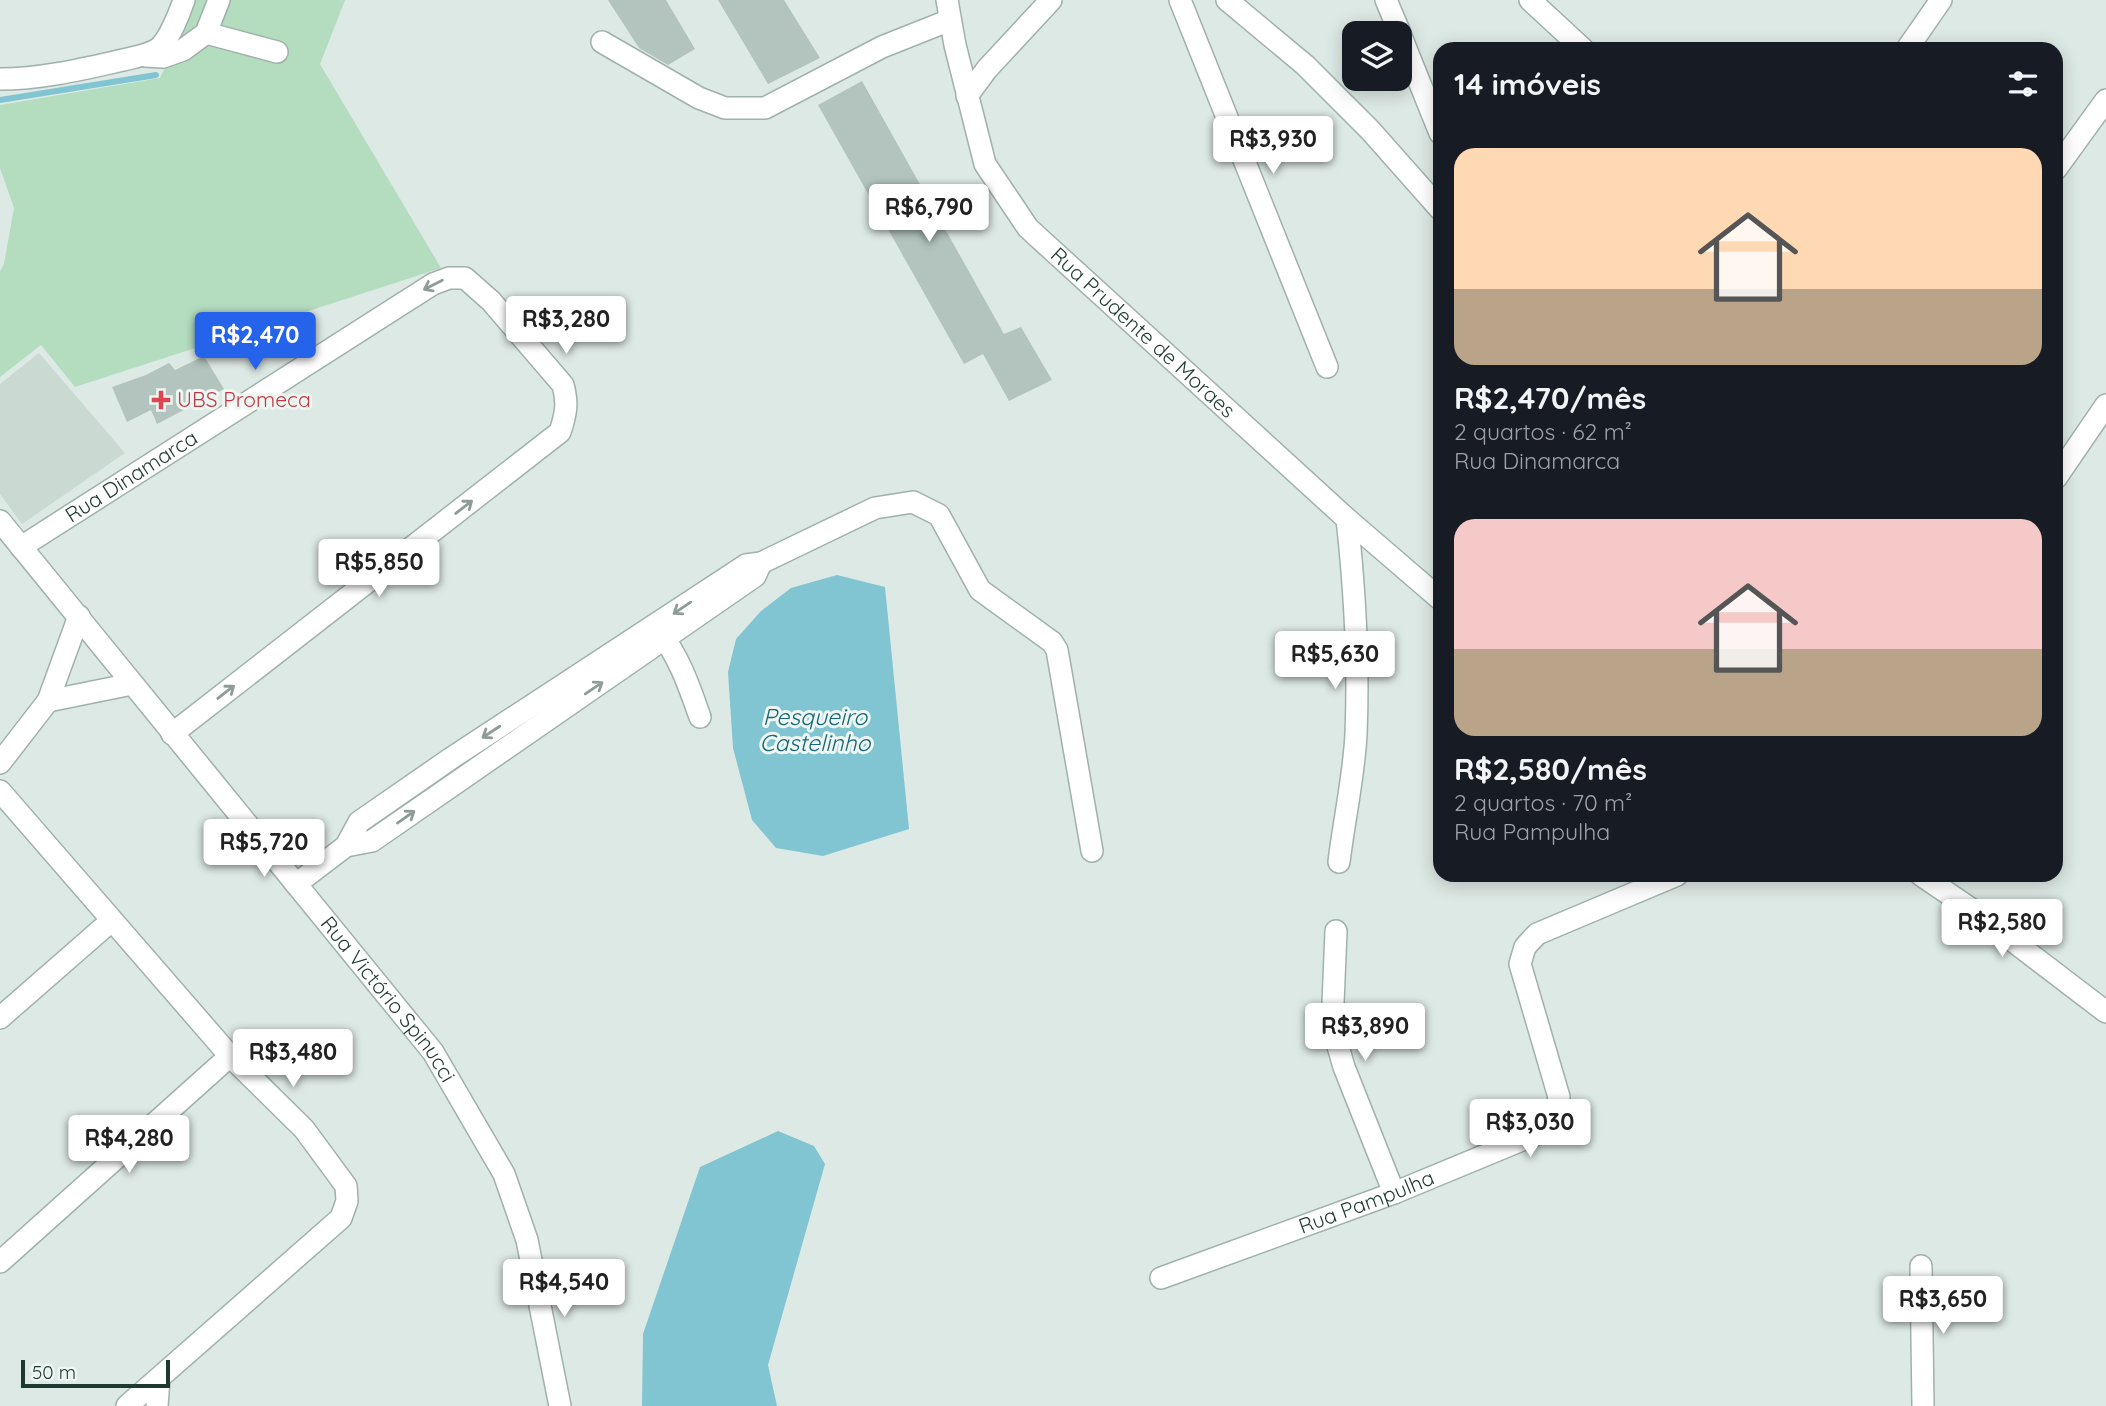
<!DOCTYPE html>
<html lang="pt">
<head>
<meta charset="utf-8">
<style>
  :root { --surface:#171b24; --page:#242831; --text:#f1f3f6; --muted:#9ea1a6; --accent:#2563eb }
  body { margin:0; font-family:Quicksand,sans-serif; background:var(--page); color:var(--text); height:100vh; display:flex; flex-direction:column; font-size:26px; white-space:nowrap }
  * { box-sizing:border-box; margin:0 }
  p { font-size:23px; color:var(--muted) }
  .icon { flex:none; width:38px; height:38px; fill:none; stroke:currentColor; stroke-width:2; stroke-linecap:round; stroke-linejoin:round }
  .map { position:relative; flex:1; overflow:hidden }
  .drawer { position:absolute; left:1433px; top:42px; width:630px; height:840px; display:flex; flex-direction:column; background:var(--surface); border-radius:21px; box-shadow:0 4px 18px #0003 }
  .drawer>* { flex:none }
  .fabs { position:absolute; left:1342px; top:21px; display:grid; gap:14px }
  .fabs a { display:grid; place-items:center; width:70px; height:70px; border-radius:14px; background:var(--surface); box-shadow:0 4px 18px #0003; font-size:35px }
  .scale { position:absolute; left:21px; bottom:18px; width:149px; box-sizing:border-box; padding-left:7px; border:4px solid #1e3932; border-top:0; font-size:19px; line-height:24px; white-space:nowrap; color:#1e3932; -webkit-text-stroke:5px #edf6f2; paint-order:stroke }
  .price { position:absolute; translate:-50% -60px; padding:0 16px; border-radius:7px; background:#fff; color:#222; font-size:23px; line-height:46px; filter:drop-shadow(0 2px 4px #0008) }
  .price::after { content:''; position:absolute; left:50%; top:42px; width:21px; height:16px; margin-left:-10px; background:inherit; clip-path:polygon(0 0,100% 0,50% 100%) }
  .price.active { background:var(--accent); color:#fff }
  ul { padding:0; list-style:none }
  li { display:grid; align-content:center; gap:14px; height:371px; padding:0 21px }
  li span { display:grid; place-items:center; height:217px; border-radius:21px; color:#555 }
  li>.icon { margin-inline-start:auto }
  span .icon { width:126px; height:126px; fill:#fffc; stroke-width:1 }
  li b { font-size:30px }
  h2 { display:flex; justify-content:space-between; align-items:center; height:84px; padding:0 21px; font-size:30px }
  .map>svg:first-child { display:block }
  .built { fill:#cbd9d3 }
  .green { fill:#b4dcbf }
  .water { fill:#82c5d2 }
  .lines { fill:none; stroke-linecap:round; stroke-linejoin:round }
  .stream { stroke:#82c5d2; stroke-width:6 }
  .building { fill:#b2c4bd }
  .minor-casing { stroke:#a0b1ab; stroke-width:24 }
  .minor { stroke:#fff; stroke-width:21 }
  .oneway { stroke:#8e9c98 }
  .health-dot { fill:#e0444e; stroke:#edf6f2; stroke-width:2.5 }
  .labels { text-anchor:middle; stroke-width:6; stroke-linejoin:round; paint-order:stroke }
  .street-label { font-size:21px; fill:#1e3932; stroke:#edf6f2 }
  .health-label { font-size:21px; fill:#be3a42; stroke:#edf6f2; text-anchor:start }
  .water-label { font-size:23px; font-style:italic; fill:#176676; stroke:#edf6f2 }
</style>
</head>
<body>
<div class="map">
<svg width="2106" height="1406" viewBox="0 0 2106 1406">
  <rect width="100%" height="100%" fill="#dde9e4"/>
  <path class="built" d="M39,353L125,453L22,524L0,494V384Z"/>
  <path class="green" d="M196,0H345L320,64L441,268L75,387L41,345L0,377V271L4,264L14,208L0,168V105L160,78Z"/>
  <path class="water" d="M837,575L885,587L909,829L823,856L776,848L752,820L733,748L728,672L736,639L761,611L791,588Z
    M778,1131L814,1146L825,1164L768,1365L777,1406H642L643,1334L700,1167Z"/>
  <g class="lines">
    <path class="stream" d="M0,100L156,75"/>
  </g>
  <path class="building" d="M608,0H666L695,49L668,65L639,48Z
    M718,0H784L820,58L768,84Z
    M862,81L1004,334L1021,327L1052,380L1009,401L983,354L964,364L818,105Z
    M204,356L224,389L157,424L151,410L127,422L112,387L146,375L169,363L175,370Z"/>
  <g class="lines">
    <defs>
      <g id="minor">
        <path id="s1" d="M947,0L955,45L985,164L1028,228L1347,519L1440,599"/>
        <path d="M1180,0L1327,367"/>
        <path d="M1227,0L1305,65L1370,130L1440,209"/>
        <path d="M1386,0L1400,33"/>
        <path d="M1530,0L1583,49"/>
        <path d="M206,33L277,52"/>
        <path d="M1400,34L1440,133"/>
        <path d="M602,42L699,98L725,108H765L882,47L950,20"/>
        <path d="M1907,49L1941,0"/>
        <path d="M145,56L163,57L183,50L206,33L219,0"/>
        <path d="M0,79C42,79 83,69 123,60C134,57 150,55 159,48C169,40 180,12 184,0"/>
        <path d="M967,96L987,69L1051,0"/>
        <path d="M2056,169L2106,100"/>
        <path d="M2056,478L2106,405"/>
        <path id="s2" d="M0,521L433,1052L504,1174L527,1240L560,1406"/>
        <path id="s3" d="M21,547L433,284L449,278H465L491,301L563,385C568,403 566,414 560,432L172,734"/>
        <path d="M658,630C679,656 689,686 700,717"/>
        <path d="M48,701L132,684"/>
        <path d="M0,763L48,701L79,616"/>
        <path d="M0,791L230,1056L304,1129L346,1186L347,1201L341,1218L127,1406"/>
        <path d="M346,846L372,841L755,576L761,563"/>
        <path d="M1339,862C1344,820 1354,776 1356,734C1359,662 1355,591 1347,519"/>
        <path d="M1921,875L1971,909L2106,1012"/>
        <path d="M296,884L346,846L359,822L450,759L746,565L761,563L875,508L913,502L939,515L980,590L1052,642L1057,650L1092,851"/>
        <path d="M1336,931L1333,1003L1335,1036L1344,1067L1394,1193"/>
        <path d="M0,1018L111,921"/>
        <path d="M0,1262L230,1056"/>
        <path d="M1921,1266L1923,1406"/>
        <path id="s4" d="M1161,1278L1394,1193L1546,1130L1554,1119L1559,1097L1520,964L1525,947L1537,934L1677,875"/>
        <path d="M157,1406L159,1379"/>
      </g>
    </defs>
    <use href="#minor" class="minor-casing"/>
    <use href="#minor" class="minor"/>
  </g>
  <defs><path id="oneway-shaft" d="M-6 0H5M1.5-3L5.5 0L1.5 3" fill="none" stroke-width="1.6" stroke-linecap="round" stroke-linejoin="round" transform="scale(1.75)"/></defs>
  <g class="oneway">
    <use href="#oneway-shaft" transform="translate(433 285) rotate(153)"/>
    <use href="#oneway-shaft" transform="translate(464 507) rotate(-38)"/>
    <use href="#oneway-shaft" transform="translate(682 608) rotate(146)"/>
    <use href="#oneway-shaft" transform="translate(594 688) rotate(-34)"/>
    <use href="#oneway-shaft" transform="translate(226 692) rotate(-38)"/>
    <use href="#oneway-shaft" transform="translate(491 732) rotate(147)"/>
    <use href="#oneway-shaft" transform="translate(406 817) rotate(-35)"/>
  </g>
  <path class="health-dot" d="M157.5 389.5h7v7h7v7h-7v7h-7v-7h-7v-7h7z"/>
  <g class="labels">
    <g class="street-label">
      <text dy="7" stroke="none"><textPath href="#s1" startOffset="401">Rua Prudente de Moraes</textPath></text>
      <text dy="7" stroke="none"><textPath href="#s3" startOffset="131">Rua Dinamarca</textPath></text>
      <text dy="7" stroke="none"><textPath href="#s2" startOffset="616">Rua Victório Spinucci</textPath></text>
      <text dy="7" stroke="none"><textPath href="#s4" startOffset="219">Rua Pampulha</textPath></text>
    </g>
    <g class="health-label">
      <text x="177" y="407">UBS Promeca</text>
    </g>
    <g class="water-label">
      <text x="815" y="725">Pesqueiro<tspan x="815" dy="26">Castelinho</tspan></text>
    </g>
  </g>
</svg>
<div class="fabs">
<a><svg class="icon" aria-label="layers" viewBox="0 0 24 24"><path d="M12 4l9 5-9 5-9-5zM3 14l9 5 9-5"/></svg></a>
</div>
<div class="scale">50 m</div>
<b class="price" style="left:1273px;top:176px">R$3,930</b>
<b class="price" style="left:929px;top:244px">R$6,790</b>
<b class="price" style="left:566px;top:356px">R$3,280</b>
<b class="price active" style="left:255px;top:372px">R$2,470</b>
<b class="price" style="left:379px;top:599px">R$5,850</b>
<b class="price" style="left:1335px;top:691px">R$5,630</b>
<b class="price" style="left:264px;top:879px">R$5,720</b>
<b class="price" style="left:2002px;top:959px">R$2,580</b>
<b class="price" style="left:1365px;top:1063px">R$3,890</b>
<b class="price" style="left:293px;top:1089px">R$3,480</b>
<b class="price" style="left:1530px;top:1159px">R$3,030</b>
<b class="price" style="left:129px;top:1175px">R$4,280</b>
<b class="price" style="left:564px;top:1319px">R$4,540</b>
<b class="price" style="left:1943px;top:1336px">R$3,650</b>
<section class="drawer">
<h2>14 imóveis<svg class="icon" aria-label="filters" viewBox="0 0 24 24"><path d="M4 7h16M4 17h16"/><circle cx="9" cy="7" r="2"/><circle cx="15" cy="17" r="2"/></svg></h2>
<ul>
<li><span style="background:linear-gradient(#ffd9b3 65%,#b9a48a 0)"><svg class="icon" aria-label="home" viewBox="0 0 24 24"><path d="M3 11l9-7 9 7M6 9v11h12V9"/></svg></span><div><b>R$2,470/mês</b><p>2 quartos · 62 m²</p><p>Rua Dinamarca</p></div></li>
<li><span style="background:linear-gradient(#f6c9c9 60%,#b9a48a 0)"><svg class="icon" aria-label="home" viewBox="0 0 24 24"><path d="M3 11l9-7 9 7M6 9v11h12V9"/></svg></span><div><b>R$2,580/mês</b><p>2 quartos · 70 m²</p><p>Rua Pampulha</p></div></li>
</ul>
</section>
</div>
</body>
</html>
